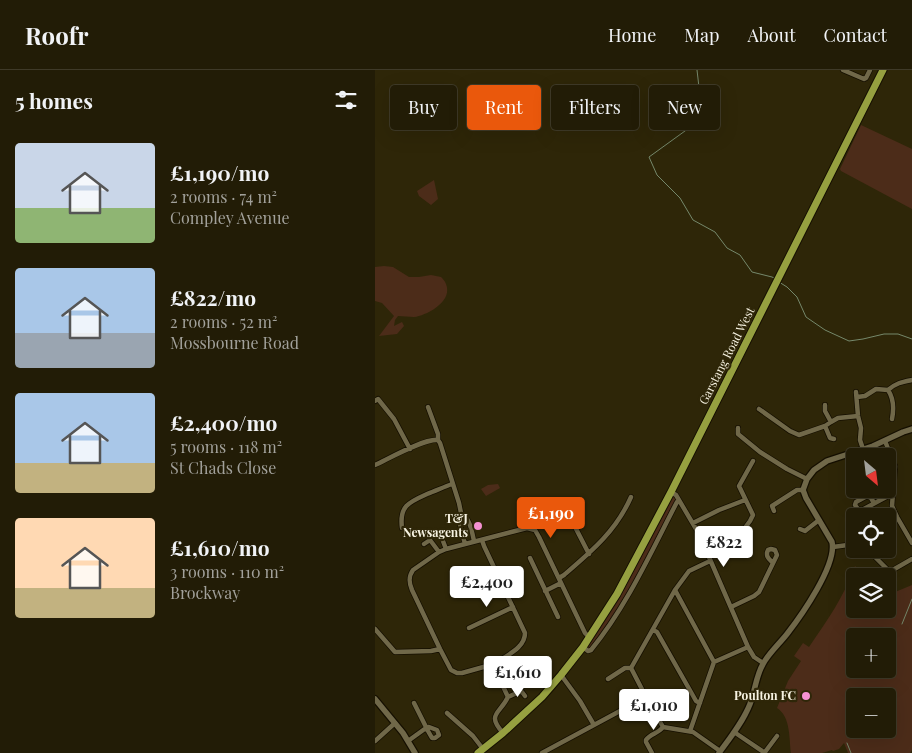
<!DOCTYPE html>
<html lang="en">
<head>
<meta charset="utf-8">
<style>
  :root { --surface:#221c06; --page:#2e2914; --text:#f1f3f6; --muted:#a2a19b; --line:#3f3a28; --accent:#ea580c }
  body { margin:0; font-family:"Playfair Display",serif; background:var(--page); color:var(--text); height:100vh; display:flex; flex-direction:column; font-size:19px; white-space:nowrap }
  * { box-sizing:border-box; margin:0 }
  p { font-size:16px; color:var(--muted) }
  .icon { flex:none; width:28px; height:28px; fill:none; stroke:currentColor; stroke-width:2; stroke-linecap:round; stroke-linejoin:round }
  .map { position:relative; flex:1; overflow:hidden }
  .details { display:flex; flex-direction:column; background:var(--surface); width:375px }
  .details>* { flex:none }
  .top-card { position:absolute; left:15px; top:15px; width:446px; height:45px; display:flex; gap:10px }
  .needle { width:32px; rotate:152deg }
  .controls { position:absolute; left:471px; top:378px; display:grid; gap:10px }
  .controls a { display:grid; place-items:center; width:50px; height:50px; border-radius:5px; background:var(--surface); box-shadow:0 5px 20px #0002,0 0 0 1px var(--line); font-size:25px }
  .price { position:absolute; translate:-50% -42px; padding:0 11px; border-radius:5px; background:#fff; color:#222; font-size:16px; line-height:32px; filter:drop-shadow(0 1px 2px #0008) }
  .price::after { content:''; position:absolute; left:50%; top:30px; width:15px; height:11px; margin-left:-8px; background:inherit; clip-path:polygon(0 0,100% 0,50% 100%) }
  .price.on { background:var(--accent); color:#fff }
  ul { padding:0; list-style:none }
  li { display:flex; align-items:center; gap:15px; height:125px; padding:0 15px }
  li span { display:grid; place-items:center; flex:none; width:140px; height:100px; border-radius:5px; color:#555 }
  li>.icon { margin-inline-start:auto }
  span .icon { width:60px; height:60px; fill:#fffc; stroke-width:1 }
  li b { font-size:21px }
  h2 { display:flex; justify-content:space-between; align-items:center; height:60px; padding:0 15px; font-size:21px }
  .tag { padding:0 18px; border-radius:5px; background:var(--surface); box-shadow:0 5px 20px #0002,0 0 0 1px var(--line); font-size:18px; line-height:45px }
  .tag.on { background:var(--accent); color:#fff }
  header { display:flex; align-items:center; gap:30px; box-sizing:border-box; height:70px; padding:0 25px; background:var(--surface); border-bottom:1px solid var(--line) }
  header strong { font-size:24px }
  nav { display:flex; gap:28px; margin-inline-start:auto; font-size:18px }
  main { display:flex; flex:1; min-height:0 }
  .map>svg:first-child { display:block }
  .green { fill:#4c2c19; fill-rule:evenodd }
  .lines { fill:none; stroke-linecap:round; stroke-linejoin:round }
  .stream { stroke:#75886b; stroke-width:1 }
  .street-casing { stroke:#150f00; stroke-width:6 }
  .secondary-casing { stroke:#150f00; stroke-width:8 }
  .primary-casing { stroke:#150f00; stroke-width:9 }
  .street { stroke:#706849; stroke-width:4.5 }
  .secondary { stroke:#706849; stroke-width:5.5 }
  .primary { stroke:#96a040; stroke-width:7 }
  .poi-dot { fill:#f591d2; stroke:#2e2608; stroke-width:2 }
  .labels { text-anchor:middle; stroke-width:4.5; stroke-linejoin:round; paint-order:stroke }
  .street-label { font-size:12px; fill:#f6f2e1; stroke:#2e2608 }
  .poi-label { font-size:12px; font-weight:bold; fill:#f6f2e1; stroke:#2e2608; text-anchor:end }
</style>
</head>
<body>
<header>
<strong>Roofr</strong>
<nav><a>Home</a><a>Map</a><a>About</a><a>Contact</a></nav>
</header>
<main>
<section class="details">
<h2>5 homes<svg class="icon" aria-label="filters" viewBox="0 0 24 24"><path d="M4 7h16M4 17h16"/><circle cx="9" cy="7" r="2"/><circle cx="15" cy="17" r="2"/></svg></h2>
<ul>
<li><span style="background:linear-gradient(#c9d6e8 65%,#8fb573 0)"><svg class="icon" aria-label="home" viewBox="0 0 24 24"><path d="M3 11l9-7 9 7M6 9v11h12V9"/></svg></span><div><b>£1,190/mo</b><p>2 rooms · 74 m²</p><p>Compley Avenue</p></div></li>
<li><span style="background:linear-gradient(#a9c7e8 65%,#9aa5b1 0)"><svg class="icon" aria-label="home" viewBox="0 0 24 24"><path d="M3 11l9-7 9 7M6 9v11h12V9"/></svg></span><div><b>£822/mo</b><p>2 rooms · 52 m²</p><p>Mossbourne Road</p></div></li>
<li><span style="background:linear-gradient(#a9c7e8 70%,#c2b280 0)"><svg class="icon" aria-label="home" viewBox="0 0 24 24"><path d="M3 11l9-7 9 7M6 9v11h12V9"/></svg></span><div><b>£2,400/mo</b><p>5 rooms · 118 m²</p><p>St Chads Close</p></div></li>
<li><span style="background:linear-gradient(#ffd9b3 70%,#c2b280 0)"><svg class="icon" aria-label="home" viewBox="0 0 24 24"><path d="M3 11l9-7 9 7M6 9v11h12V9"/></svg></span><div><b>£1,610/mo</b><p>3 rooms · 110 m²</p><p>Brockway</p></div></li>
</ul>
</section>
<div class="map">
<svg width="537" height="683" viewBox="0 0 537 683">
  <rect width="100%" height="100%" fill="#2e2608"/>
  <path class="green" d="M486,55L537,79V139L466,101L465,99Z
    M59,110L63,129L56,135L44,126L42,121Z
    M9,196L18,197L34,207H44L56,205L66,207C68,209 70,211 71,214C78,231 53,245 39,247C34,247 28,246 23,246L20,250L19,256L27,252L29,256L22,264L4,266L19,246L7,233L0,231V197Z
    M123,414L125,418L111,426L106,419L113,415Z
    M297,427L301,428V430L271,491L240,544L216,579H212V576L244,527Z
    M480,496L490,506H480V539H512L513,525L537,515V680L535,683H473L469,673L464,679L458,681L457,680L447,683H416C414,669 416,647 402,638L413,611L426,591L419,586L428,573L434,577C453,549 469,527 480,496ZM480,566H512V599H480ZM480,626H512V659H480Z"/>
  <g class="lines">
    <path class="stream" d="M322,0L325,26L321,53L274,87L282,105L305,128L318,150L340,162L352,178L365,185L377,202L397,207L401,209
      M404,212L412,217L422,227L431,247L450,260L474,271L488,269L509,264H523L537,269
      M527,554L537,529
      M472,673L476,683"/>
    <defs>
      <path id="street" d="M468,0L489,9L491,8L495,0
        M513,320C519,329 519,339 517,349
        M481,322L483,346L486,358L485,370L488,379
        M482,327L490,326L501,319L513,320C521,313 527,312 537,310
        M0,331L3,329L19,349L35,379
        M450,335V341L456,352
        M53,337L63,364V370L65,373L84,433L86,443L83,448L84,451L90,474
        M384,339L415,361L424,365L450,356L456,352L463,348L483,346
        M450,356L455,368L459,369
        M363,358V364L385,382L412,399L432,409
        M510,371L520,396L517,436L522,447L537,473
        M0,395C13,389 50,368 63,370
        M296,422L301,425L324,464L373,577L379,587L388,593
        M499,433L496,428L492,426L481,432L480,435L483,439L487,440L513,426L517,425
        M399,441L397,436L422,420H428
        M86,443C95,448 97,462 99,471
        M197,451L214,484
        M318,453L344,440L370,430
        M27,458C24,436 34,432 52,424C60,421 69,417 77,414
        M425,459L430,461L444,450
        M56,465L65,463L71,479
        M107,470L109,476L150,563C150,578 132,585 121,593L120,596
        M361,470L375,451L378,445L364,416L378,391
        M49,474L55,470L64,482
        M458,477L480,474
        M492,479L513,500L516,501L537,489
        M155,488L183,547
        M184,508L189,505C217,481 241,461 256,427
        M300,520L339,592
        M170,521L186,513
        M78,523L122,503
        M356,537L379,526L384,522L387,516L402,485L400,480L396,479L393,480C390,486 394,489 398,493
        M94,558L138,537
        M0,559L20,582L56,581L65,579
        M278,560L282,562L321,631L325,633
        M208,577L213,581L216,580C252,536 276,482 302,432L304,430
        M120,596H112L87,603H82L76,600L65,579L37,520C34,513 33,507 38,500L64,482L71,479L152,458L160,460L164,467L210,563L214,567
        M120,596V599L133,627C125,644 111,644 128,663
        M256,598L300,520L314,501L335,491
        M256,598L271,627L288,657L318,662L345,681
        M186,605L205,631L219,655
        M233,609L250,598H256
        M133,627L144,622H147L150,626
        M72,643L98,666L108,679
        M315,661L339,592L373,577
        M359,662L390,683
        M0,671L20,653
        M33,671L51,658L54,657L62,660L64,665L60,668H57L53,661L39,633
        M390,682L402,666
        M167,683L271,627
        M277,683L271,672V670C275,664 284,663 288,657"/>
      <path id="secondary" d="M0,629L28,663L40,683
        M344,683C355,668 368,652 375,634C380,621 381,606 388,594C393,584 405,573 412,564C426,546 462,495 457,472L431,428L428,420L432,409L439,400L452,391L498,376L528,362L537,359"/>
      <path id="primary" d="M103,683L128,663L167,627L186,605L208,577L242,524L296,422L508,0"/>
    </defs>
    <use href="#street" class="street-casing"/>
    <use href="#secondary" class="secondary-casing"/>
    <use href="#primary" class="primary-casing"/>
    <use href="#street" class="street"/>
    <use href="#secondary" class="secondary"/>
    <use href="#primary" class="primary"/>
  </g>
  <g class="poi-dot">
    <circle cx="103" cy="456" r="5"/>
    <circle cx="431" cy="626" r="5"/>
  </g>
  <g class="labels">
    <g class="street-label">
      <text transform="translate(352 286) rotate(-63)" y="4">Garstang Road West</text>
    </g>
    <g class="poi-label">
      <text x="93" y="453">T&amp;J<tspan x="93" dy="14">Newsagents</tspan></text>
      <text x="421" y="630">Poulton FC</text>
    </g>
  </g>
</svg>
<div class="controls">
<a><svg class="needle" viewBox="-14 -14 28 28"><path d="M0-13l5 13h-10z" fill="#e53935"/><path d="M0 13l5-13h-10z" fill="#a2a19b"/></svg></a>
<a><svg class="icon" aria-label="locate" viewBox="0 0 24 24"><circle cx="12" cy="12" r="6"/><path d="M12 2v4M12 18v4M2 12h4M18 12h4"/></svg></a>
<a><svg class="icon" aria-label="layers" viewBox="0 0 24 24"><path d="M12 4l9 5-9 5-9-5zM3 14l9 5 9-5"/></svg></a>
<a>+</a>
<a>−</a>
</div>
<b class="price on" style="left:176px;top:469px">£1,190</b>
<b class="price" style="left:349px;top:498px">£822</b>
<b class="price" style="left:112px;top:538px">£2,400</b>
<b class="price" style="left:143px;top:628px">£1,610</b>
<b class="price" style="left:279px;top:661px">£1,010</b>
<div class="top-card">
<a class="tag">Buy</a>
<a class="tag on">Rent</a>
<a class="tag">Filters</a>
<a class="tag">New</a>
</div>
</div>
</main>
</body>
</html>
